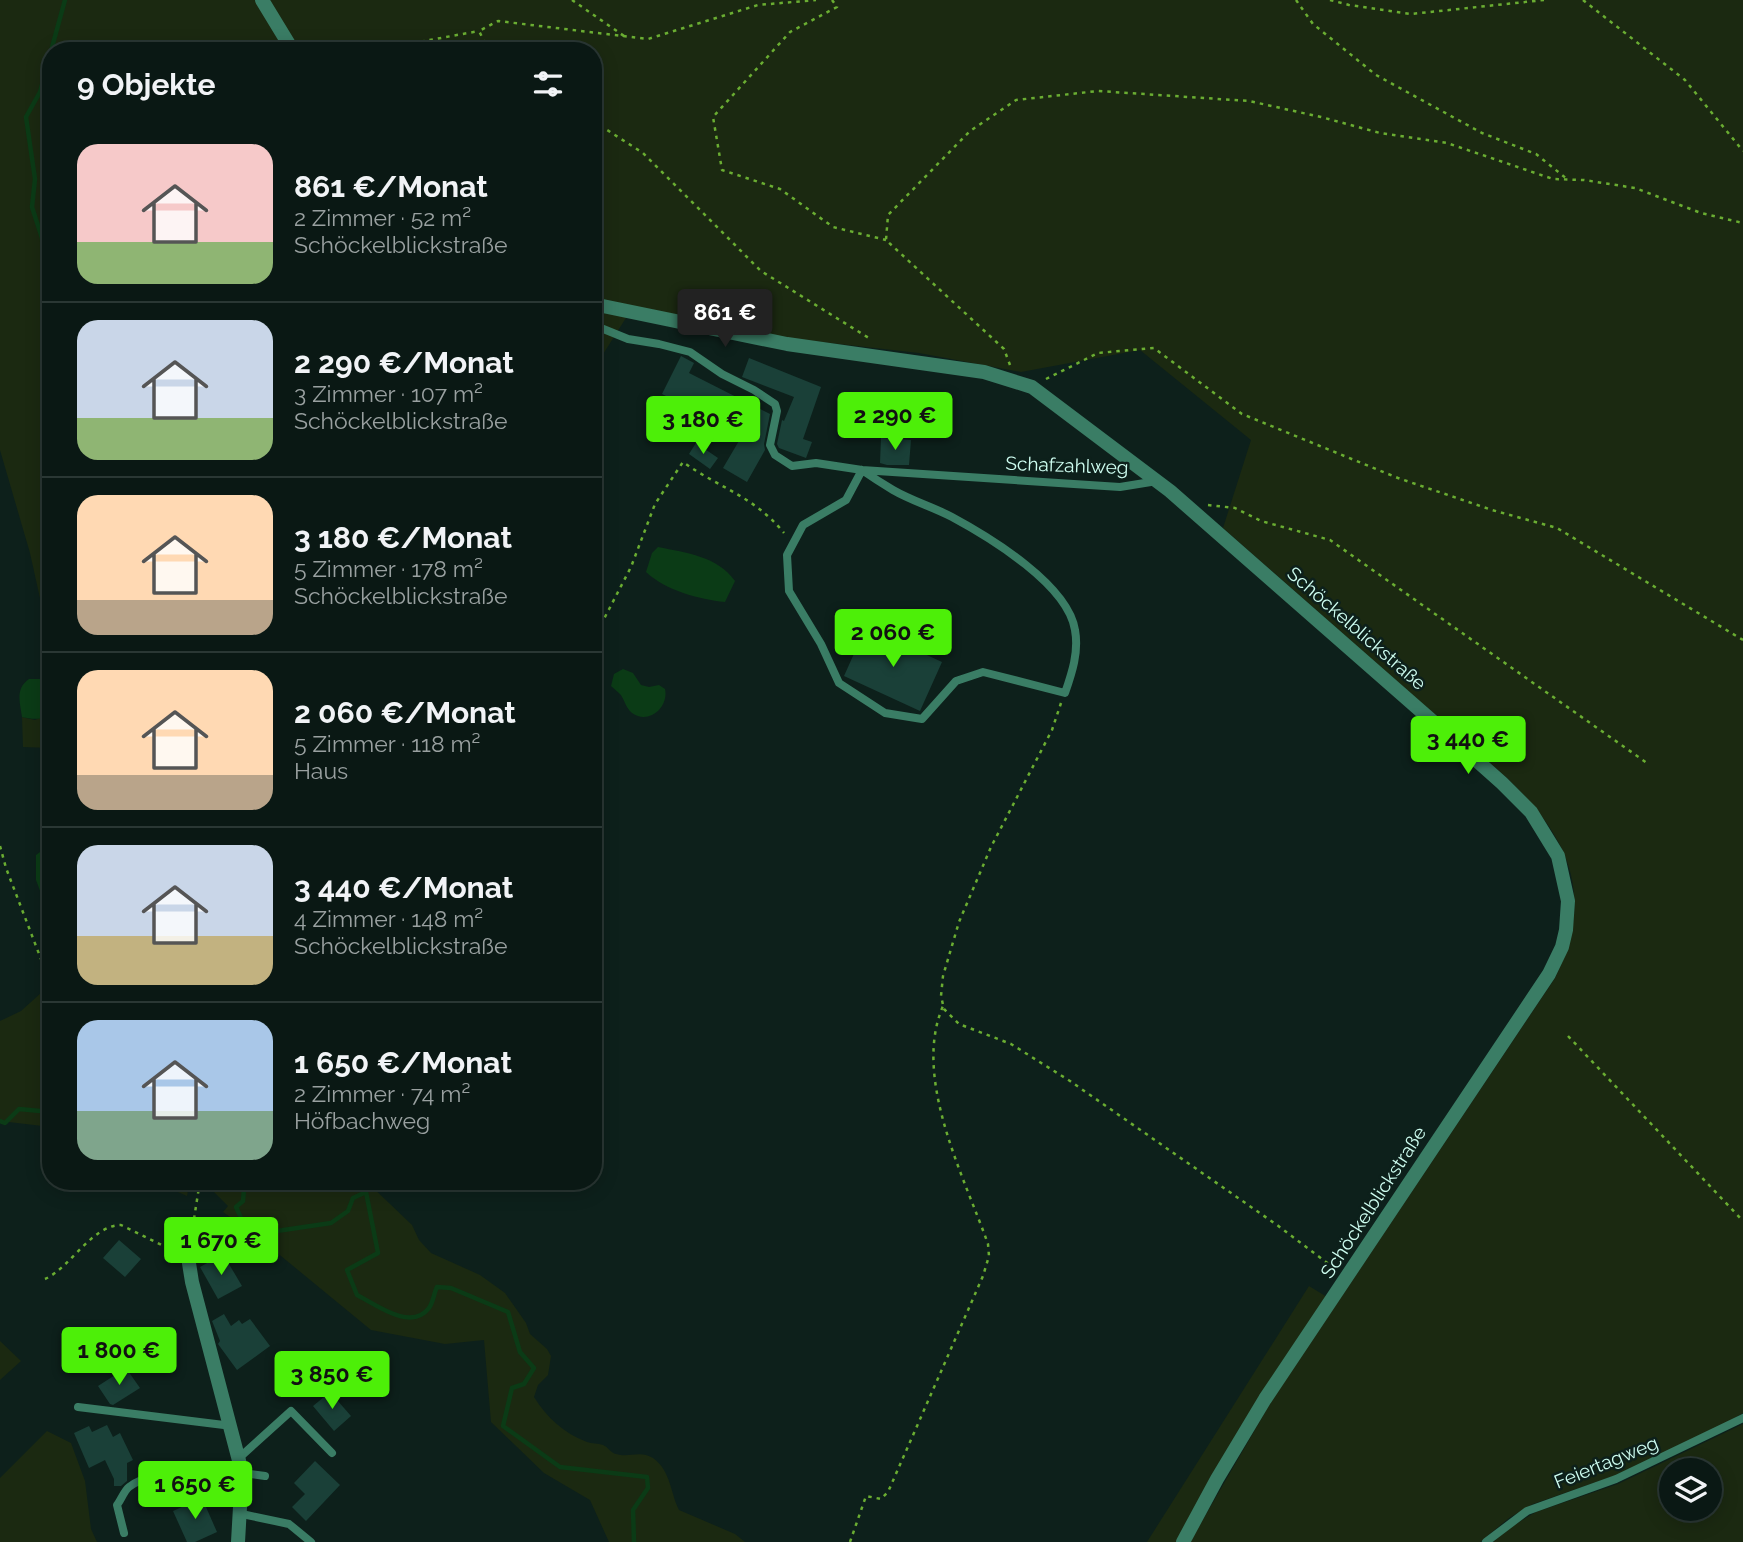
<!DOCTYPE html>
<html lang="de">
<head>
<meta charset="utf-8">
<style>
  :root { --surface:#0a1814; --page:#182522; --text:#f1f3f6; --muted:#99a0a0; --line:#2a3734; --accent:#4def08 }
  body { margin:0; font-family:Raleway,sans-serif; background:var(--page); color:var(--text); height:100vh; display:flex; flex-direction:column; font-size:26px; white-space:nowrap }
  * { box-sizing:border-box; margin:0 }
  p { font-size:23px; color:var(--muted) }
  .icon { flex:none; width:38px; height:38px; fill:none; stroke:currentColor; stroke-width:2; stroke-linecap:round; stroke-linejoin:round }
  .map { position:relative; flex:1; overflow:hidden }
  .sheet { position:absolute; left:42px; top:42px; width:560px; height:1148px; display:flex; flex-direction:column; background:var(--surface); border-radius:28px; box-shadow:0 4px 18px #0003,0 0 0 2px var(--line) }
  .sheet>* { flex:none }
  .controls { position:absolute; left:1659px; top:1458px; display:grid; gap:14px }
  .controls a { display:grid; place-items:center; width:63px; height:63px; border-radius:50%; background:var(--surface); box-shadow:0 4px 18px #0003,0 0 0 2px var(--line); font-size:35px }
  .price { position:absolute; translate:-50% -60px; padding:0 16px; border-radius:7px; background:var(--accent); color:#111; font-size:23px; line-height:46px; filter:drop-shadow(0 2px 4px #0008) }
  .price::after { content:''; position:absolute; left:50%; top:42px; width:21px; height:16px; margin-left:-10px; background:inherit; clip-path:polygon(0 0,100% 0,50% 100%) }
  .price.on { background:#222; color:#fff }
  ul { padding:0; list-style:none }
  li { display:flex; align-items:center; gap:21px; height:175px; padding:0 35px }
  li+li { border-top:2px solid var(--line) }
  li span { display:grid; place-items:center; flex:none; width:196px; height:140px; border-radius:21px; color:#555 }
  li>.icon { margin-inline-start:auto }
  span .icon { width:84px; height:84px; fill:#fffc; stroke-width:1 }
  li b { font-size:30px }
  h2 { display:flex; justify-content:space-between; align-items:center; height:84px; padding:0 35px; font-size:30px }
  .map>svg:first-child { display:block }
  .green { fill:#1b2911; fill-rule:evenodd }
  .water { fill:#0b3b16 }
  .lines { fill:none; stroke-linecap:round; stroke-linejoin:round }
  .stream { stroke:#0b3b16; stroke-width:4.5 }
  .building { fill:#1a4038 }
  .path { stroke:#6aad32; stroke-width:2.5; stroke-dasharray:3.5 5; stroke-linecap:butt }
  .service { stroke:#3a7d65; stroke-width:8 }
  .minor { stroke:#3a7d65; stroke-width:14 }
  .labels { text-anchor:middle; stroke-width:5; stroke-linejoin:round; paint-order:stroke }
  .street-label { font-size:19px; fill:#cefdf0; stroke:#0d201b }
</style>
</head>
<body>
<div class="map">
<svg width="1743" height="1542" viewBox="0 0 1743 1542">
  <rect width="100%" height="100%" fill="#0d201b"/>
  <path class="green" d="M0,0H1743V1413L1717,1428L1614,1476L1533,1504L1509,1518L1480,1542H1190L1271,1402L1555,978C1596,896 1569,837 1507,778L1223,528L1251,440L1140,350L1021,372L919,353L786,338L631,310L593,370V51H51V648L30,553L0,450Z
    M51,713V748L23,747L22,717L35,720Z
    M41,993L43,1053L51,1058V1127L0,1121V1021L21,1011Z
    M153,1181H190L187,1196Z
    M212,1181H366L412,1225L419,1240L431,1253L480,1275L505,1293L526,1323L530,1334L547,1349L551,1356L548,1375L538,1385L534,1397C546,1417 565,1434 587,1442C592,1444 598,1443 603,1445C608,1447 611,1453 616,1454C629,1458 640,1450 653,1458C671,1471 670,1492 679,1510L735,1534L745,1542H609L590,1500L544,1473L491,1422L484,1340L445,1344L371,1330L253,1233L223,1212L228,1206L211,1189Z
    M1309,1286L1327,1297L1238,1431L1176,1542H1147Z
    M0,1341L21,1361L0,1380Z
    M1743,1424V1542H1493L1514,1525L1536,1512L1618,1484ZM1671,1470H1710V1508H1671Z
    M47,1431L71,1443L85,1481L91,1529L97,1542H0V1478Z"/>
  <path class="water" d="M658,547C687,553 717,556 735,581L725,602C699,599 666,591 646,572L652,553Z
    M623,669L633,673L641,685L649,687L659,685L665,689C669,707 649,725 632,713C625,707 625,700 620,694C617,691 614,689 611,686L614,674Z
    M29,679H40L51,689V713C43,721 32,719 22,717C20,702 15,689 29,679Z
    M51,844V920L36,880V855Z"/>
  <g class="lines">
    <path class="stream" d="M51,51L40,92L26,117L35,179L32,207L42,238L46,294L51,304
      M51,51L65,0
      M51,471L48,485L51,494
      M0,1121L5,1123L19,1109L51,1112
      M254,1181L244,1189L243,1201L236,1207L242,1220L270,1232L331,1223L348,1211L353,1198L366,1192L378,1253L347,1270L357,1295C375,1304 411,1332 429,1308C433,1303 434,1293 437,1287L451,1288L508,1312L520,1352L534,1368L524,1384L512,1388L503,1426L560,1467L647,1477L648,1488L633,1510L634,1542"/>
  </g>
  <path class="building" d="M681,356L694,363L689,373L770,414L764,444L765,450L747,482L723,468L743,434L702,414L691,435L664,422L674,400L662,394Z
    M749,358L821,387L803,439L812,442L806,458L779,448L777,444L782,420L784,421L794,397L742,377Z
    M881,438L911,440L909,465H887L880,463Z
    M696,443L718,458L710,469L689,454Z
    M866,627L942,662L920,711L844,676Z
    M119,1240L141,1259L125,1277L103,1258Z
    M223,1254L242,1286L218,1299L200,1267Z
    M224,1314L231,1326L239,1320L242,1324L250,1319L270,1346L237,1370L218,1344L220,1341L212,1321Z
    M126,1368L140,1388L113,1405L110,1404L98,1386Z
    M330,1392L351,1416L334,1431L313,1406Z
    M107,1425L113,1437L120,1433L133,1460L127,1463V1481L121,1486H114V1479L105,1460L89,1468L74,1433L89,1426L92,1432Z
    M315,1461L340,1485L306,1521L292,1507L305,1494L294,1483Z
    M202,1498L217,1532L195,1542H187L173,1511Z"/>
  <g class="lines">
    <path class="path" d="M572,0L624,36
      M832,0L837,7L790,32L713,117L722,170L780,189L833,227L886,240
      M1296,0L1313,24L1376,75L1482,133L1536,154L1567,179
      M1330,0L1349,5L1411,14L1544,0
      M1583,0L1685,80L1743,151
      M398,51L408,44L479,31
      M489,51L479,31L498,21L648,39L758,5L816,0
      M593,121L643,153L761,271L872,340
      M1010,365L1004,349L886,240L888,215L970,131L1016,100L1098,91L1249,101L1321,117L1380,133L1447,143L1553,179L1584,180L1635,188L1701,213L1743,223
      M1046,379L1098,353L1154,348L1242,414L1398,478L1492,510L1557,528L1743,640
      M1208,505L1235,508L1261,521L1330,540L1647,763
      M593,640L631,567L655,504L683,462C719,488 754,496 784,533
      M1061,703L1052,730L991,847L959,922L943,976L941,996L944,1009L959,1024L1011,1044L1070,1081L1277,1225L1334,1268
      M0,846L6,868L51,985
      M1568,1036L1743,1221
      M190,1244L200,1181
      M45,1279C70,1268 92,1225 121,1225L176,1252
      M850,1542L866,1496L881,1499L888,1492L983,1276L989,1256L988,1244C964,1176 912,1078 943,1006"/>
    <path class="service" d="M593,320L596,326L628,339L659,344L690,352L722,374L754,390L775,404L777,411L770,445L775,455L792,466L816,463L862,470L1120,487L1157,481
      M862,470C872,477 883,484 893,490C912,501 933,507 952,517C991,538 1068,585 1075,630C1079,652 1072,673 1065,693L983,672L956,681L922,719L885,713L839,683L821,644L789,591L787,555L803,525L846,500Z
      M78,1407L232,1426
      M239,1458L291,1411L332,1453
      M242,1514L289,1524L311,1542
      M124,1533L117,1505C121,1500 124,1491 129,1487C155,1466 234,1471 265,1476
      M1486,1542L1527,1511L1616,1479L1743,1418"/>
    <path class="minor" d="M262,0L293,51
      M593,304L787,344L984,372L1032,387L1170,491L1430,719L1502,783L1531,812L1558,856L1568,901L1566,930L1562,947L1549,974L1265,1399L1217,1479L1183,1542
      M188,1257L192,1282L242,1472L238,1542"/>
  </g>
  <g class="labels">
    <g class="street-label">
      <text transform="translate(1067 465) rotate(2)" y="7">Schafzahlweg</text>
      <text transform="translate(1357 628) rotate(41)" y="7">Schöckelblickstraße</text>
      <text transform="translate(1373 1202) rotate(-57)" y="7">Schöckelblickstraße</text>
      <text transform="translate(1606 1462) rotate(-22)" y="7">Feiertagweg</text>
    </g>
  </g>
</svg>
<div class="controls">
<a><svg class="icon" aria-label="layers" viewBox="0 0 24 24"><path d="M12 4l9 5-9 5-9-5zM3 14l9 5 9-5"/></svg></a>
</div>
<b class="price on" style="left:725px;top:349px">861 €</b>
<b class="price" style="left:895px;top:452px">2 290 €</b>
<b class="price" style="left:703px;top:456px">3 180 €</b>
<b class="price" style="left:893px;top:669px">2 060 €</b>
<b class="price" style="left:1468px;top:776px">3 440 €</b>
<b class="price" style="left:221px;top:1277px">1 670 €</b>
<b class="price" style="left:119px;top:1387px">1 800 €</b>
<b class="price" style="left:332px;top:1411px">3 850 €</b>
<b class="price" style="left:195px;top:1521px">1 650 €</b>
<section class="sheet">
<h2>9 Objekte<svg class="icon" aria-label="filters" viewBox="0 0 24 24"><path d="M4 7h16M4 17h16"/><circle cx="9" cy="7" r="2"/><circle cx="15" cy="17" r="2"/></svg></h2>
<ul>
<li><span style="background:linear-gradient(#f6c9c9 70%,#8fb573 0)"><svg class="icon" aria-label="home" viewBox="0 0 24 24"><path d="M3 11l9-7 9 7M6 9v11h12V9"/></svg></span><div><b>861 €/Monat</b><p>2 Zimmer · 52 m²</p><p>Schöckelblickstraße</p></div></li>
<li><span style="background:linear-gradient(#c9d6e8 70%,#8fb573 0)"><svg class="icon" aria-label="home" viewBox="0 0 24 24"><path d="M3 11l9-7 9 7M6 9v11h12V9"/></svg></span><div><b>2 290 €/Monat</b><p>3 Zimmer · 107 m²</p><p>Schöckelblickstraße</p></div></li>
<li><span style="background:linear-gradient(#ffd9b3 75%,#b9a48a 0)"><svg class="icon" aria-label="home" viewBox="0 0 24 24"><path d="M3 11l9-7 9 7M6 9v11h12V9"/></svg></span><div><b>3 180 €/Monat</b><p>5 Zimmer · 178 m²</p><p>Schöckelblickstraße</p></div></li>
<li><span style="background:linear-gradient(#ffd9b3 75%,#b9a48a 0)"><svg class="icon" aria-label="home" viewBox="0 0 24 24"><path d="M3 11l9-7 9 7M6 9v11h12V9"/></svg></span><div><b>2 060 €/Monat</b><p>5 Zimmer · 118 m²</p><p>Haus</p></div></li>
<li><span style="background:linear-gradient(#c9d6e8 65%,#c2b280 0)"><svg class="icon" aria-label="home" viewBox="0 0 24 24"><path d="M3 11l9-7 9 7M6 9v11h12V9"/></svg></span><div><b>3 440 €/Monat</b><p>4 Zimmer · 148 m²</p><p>Schöckelblickstraße</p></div></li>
<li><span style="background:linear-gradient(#a9c7e8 65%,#7fa58c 0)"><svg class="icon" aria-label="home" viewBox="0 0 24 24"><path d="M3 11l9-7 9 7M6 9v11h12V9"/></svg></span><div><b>1 650 €/Monat</b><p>2 Zimmer · 74 m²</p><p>Höfbachweg</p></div></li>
</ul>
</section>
</div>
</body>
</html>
